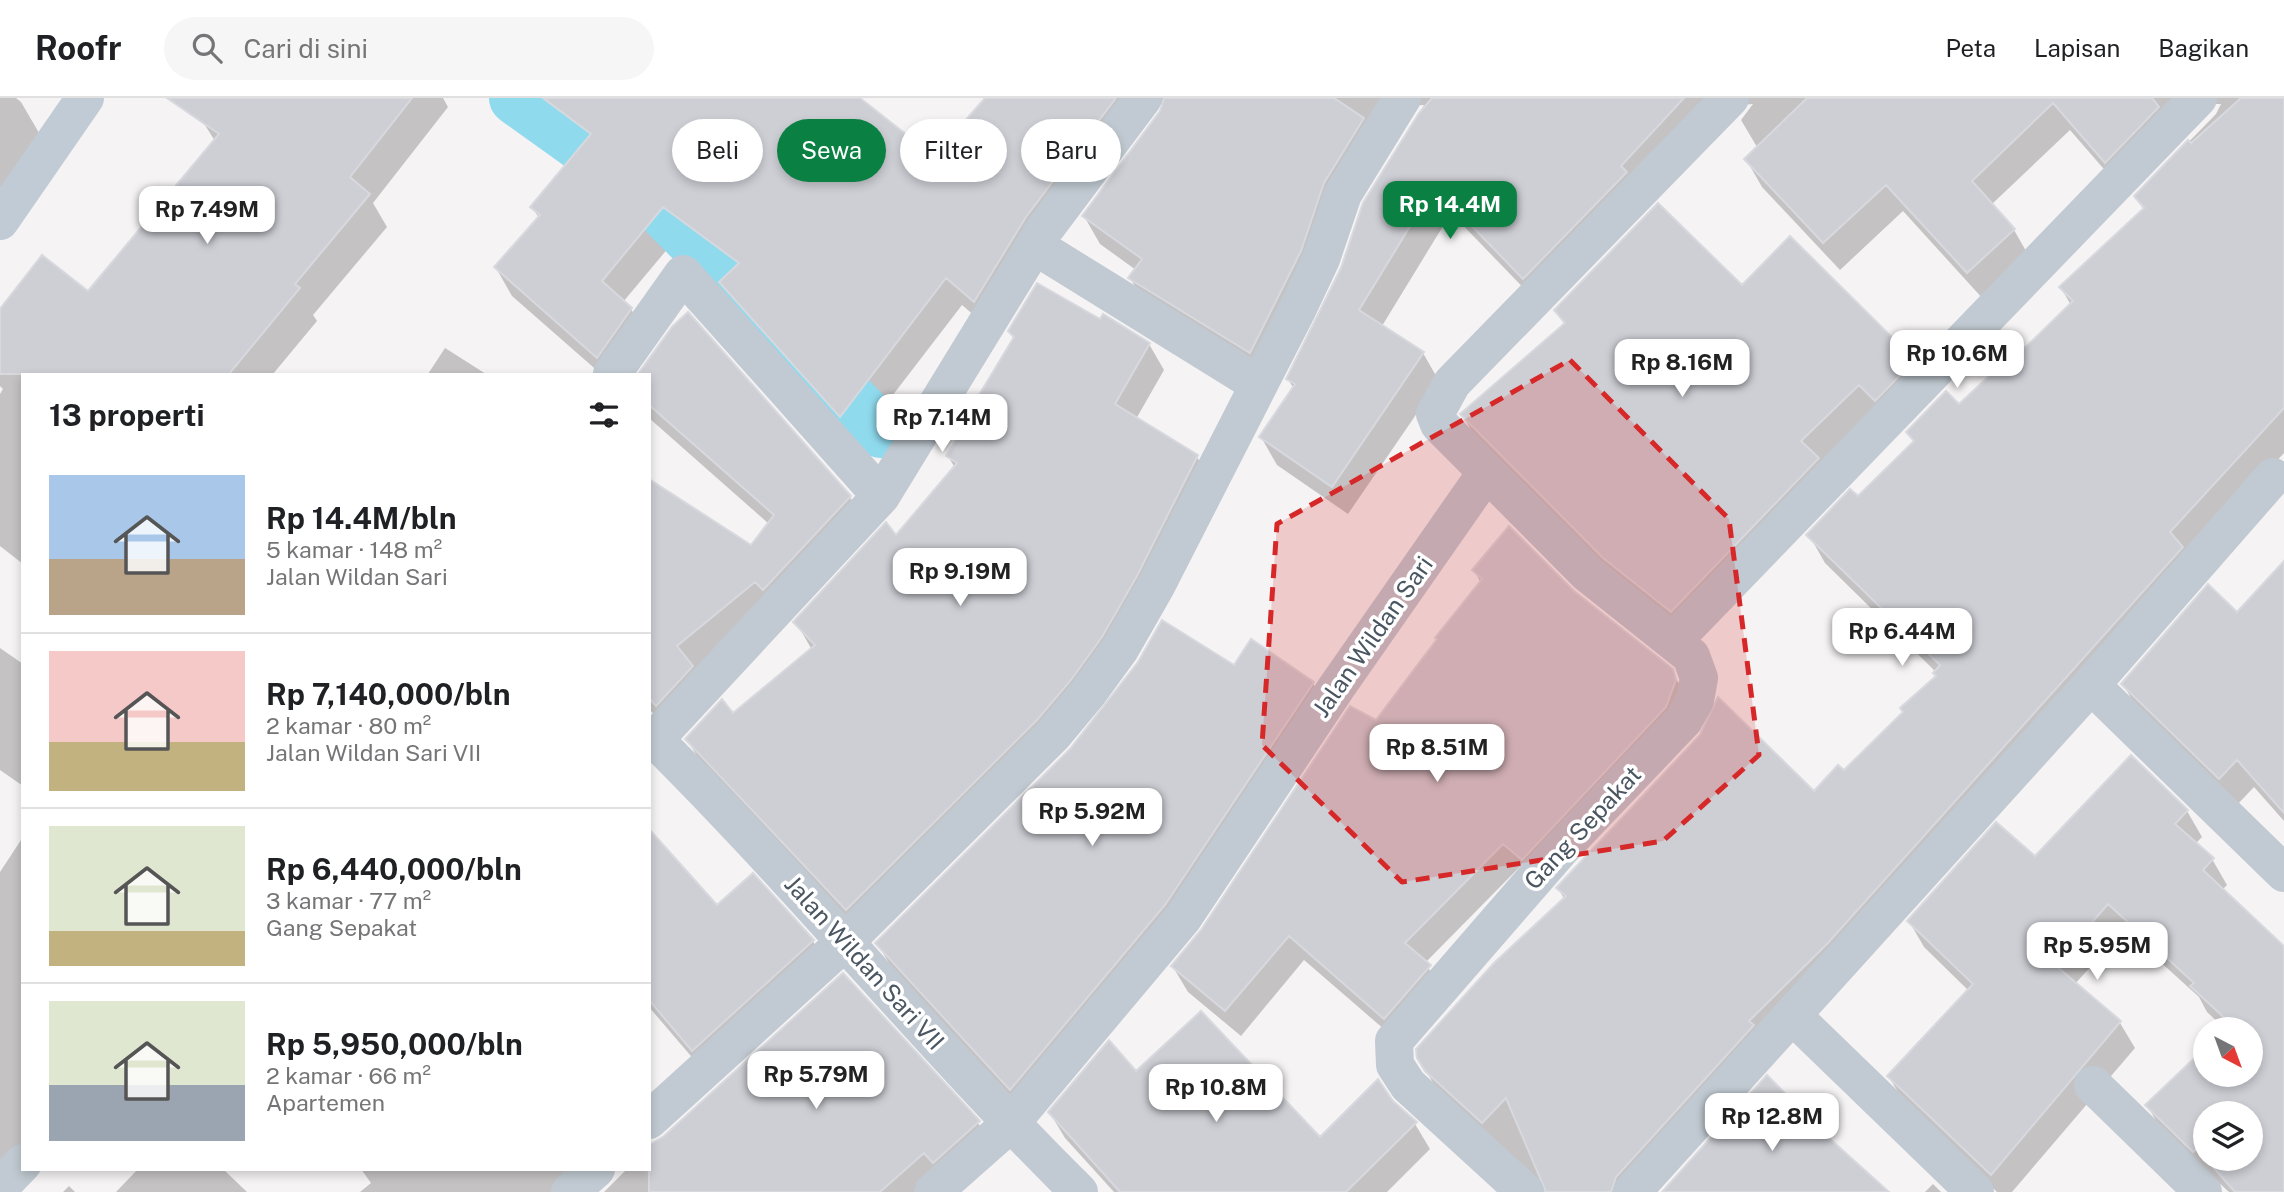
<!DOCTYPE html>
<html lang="id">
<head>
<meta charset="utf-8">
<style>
  :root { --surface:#fff; --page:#f6f6f6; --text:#202124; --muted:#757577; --line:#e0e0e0; --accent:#0b8043 }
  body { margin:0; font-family:"Public Sans",sans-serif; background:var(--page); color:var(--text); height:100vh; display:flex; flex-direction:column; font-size:26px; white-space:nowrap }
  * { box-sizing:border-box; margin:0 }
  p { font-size:23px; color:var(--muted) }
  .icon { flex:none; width:38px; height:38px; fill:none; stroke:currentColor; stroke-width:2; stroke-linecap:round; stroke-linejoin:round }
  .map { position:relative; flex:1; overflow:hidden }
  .sheet { position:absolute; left:21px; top:275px; width:630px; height:798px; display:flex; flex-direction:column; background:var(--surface); border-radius:0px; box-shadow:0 4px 10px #0003 }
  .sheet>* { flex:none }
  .hud { position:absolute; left:672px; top:21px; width:665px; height:63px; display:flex; gap:14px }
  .needle { width:46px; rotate:139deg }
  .tools { position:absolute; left:2193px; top:919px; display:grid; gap:14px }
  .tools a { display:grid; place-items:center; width:70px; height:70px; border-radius:50%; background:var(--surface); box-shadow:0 4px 10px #0003; font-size:35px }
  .price { position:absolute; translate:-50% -60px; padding:0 16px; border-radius:14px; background:#fff; color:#222; font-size:23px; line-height:46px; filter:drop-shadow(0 2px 4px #0008) }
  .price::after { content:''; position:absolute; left:50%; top:42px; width:21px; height:16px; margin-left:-10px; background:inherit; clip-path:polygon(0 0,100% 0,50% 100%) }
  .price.on { background:var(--accent); color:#fff }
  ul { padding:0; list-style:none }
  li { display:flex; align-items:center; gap:21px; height:175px; padding:0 28px }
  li+li { border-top:2px solid var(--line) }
  li span { display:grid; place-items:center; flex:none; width:196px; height:140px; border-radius:0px; color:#555 }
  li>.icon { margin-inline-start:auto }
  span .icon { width:84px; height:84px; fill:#fffc; stroke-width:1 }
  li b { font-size:30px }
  h2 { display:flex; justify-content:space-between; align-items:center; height:84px; padding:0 28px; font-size:30px }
  .pill { padding:0 24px; border-radius:32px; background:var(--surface); box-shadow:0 4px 10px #0003; font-size:24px; line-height:63px }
  .pill.on { background:var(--accent); color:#fff }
  header { display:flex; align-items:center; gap:42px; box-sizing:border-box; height:98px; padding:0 35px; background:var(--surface); border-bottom:2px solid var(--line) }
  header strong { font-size:33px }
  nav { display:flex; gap:38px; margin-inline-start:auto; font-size:24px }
  .search { width:490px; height:63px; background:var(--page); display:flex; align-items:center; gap:18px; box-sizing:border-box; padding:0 24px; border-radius:38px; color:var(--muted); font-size:26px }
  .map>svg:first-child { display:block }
  .shadow { fill:#0003; fill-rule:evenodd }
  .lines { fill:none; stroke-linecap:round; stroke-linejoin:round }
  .canal { stroke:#90daee; stroke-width:54 }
  .building { fill:#cdcfd5; stroke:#d7d9de; stroke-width:2; fill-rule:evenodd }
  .street { stroke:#c1cad2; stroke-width:38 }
  .secondary { stroke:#c1cbd6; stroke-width:38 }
  .marked { fill:#d62828; fill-opacity:0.2; stroke:#d62828; stroke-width:5; stroke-dasharray:14 9; stroke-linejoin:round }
  .labels { text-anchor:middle; stroke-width:7; stroke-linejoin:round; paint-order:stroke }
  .street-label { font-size:24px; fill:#4a5661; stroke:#fff }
</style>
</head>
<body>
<header>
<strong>Roofr</strong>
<div class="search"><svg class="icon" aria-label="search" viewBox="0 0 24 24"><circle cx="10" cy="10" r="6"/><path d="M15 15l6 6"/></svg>Cari di sini</div>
<nav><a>Peta</a><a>Lapisan</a><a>Bagikan</a></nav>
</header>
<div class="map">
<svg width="2284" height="1094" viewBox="0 0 2284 1094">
  <rect width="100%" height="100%" fill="#f5f3f3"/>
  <path class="shadow" d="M0,0H16L21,4L42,40L0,95Z
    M221,0H443L448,9L373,105L387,129L313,217L317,223L273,276H23V466L0,448V296L3,291L0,288V214L88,195L215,43L203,24Z
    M556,0H857L926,54L950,42L988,0H2284V355L2187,460L1644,1094H1545L1443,1001L1418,960L1565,802L1558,790L1814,695L1844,674L1937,579L1936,574L1825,465L1809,437L1858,400L1914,345L1908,334L1959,308L2006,271L2071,207L2061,190L2144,112L2136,98L2216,16L2221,6H2209L2122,92L2070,32L1991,107L2014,132L2030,160L1984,202L1903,113L1840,172L1762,89L1746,61L1757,49L1741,22L1753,6L1740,7L1540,207L1451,115L1382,228L1423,255L1439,283L1348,416L1277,367L1261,339L1294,291L1288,281L1424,7L1408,8L1266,282L1147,208L1130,180L1136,172L1100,146L1084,118L1165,6L1151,7L990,231L962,207L856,345L738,212L721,184L731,174L680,136L623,204L631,211L647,239L601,276L512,198L496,170L539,120L532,109L585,46L568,33L552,5Z
    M1556,213L1913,263L1929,290L1687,540L1620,487L1478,344L1462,316L1565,227Z
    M1101,223L1149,246L1164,272L1136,321L1197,359L1212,384L1151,504L861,837L702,667L687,641L733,617L812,552L796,524L896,439L955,370L948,358L981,307L978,302L1014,242L1010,233Z
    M674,230L850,399L868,431L675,638L649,611V383L752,450L769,426L649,320V276H641Z
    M445,250L486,276H428Z
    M2284,466V723L2254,689L2236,708L2139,614L2123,586L2237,516Z
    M1474,472L1573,494L1671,572L1687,599L1425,865L1444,894L1400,945L1304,862L1241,938L1188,894L1173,869L1377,625L1481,485Z
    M0,550L23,566V688L0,672Z
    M1139,565L1235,569L1313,585L1327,610L1025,1016L892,870L877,845L1071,652Z
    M2131,659L2187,713L2202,739L2195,746L2212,761L2227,787L2222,792L2284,849V1094H2229L2162,1033L2147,1007L2205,952V976H2250V931H2225L2207,914L2199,899L2124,831L2075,886L2120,925L2135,950L2012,1094H1997L1904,1004L1889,979L1969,893L1924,849L1909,823L2035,761ZM2205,1015H2250V1060H2205Z
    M649,733L716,809L753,778L813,843L827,869L708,978L649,909Z
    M23,739V1067L0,1078V774Z
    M843,877L978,1025L995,1054L930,1094H604L627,1071H649L665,1040Z
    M1136,976L1320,1041L1392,1004L1415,1026L1430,1051L1387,1094H1114L1065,1040L1050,1015Z
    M138,1071H223L247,1094H116Z
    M361,1071H588L587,1094H360L371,1085Z
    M1933,1086L1941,1094H1925Z
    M69,1088L75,1094H63Z"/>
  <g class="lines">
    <path class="canal" d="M516,0L639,88L881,333"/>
  </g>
  <path class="building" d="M167,0H412L350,79L370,96L295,186L300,190L229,276H0V211L42,157L88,193L219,36Z
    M543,0H860L926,52L942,33L950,40L985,0H1116L1026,119L974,204L946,180L840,319L719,184L739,165L663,109L602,183L632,210L597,260L494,169L540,117L530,109L591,36Z
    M1164,0H1334L1364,20L1324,85L1301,153L1250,255L1128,180L1142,161L1082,118L1160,13Z
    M1432,0H1684L1621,68L1627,74L1523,181L1434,89L1359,212L1424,254L1332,389L1259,339L1295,286L1286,281L1341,170L1363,105L1419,15Z
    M1807,0H2152L2159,9L2105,65L2053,5L1972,83L2015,131L1967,175L1886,87L1823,145L1744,61Z
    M2241,0H2284V310L2170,434L2183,449L1828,845L1749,923L1754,927L1616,1079L1611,1094H1546L1506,1000L1482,1025L1425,973L1417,960L1416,951L1494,865L1566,798L1556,790L1700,637L1718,599L1814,693L1838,667L1844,672L1903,614L1900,610L1936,578L1933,575L1940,567L1806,437L1850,391L1858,398L1914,343L1906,334L1946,293L1959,306L2003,265L2006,268L2073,203L2059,189L2144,110L2134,98L2188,42L2191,45Z
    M1658,105L1742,187L1790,138L1915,262L1875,303L1859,287L1801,343L1819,360L1671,514L1603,460L1460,316L1565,225L1554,212Z
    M1037,185L1100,221L1103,216L1150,245L1115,306L1198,357L1137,478L1102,539L1071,582L1037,622L846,812L685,641L722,601L733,615L815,547L793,524L886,424L896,437L957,365L946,358L980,305L976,302L1014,239L1008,233Z
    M688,214L851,398L763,492L755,484L677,548L693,568L656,608L649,600V381L751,447L774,417L649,307V276H638L672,229Z
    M1509,428L1574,493L1673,571L1676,582L1666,609L1522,762L1503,746L1405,845L1431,867L1384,921L1289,838L1225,913L1171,868L1201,832L1350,608L1376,622L1437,541L1435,540L1482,481L1472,472Z
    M2284,463V715L2237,662L2219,681L2121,586L2208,486L2237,514Z
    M1162,522L1234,567L1251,541L1314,584L1165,807L1010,992L875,845L1070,651L1138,564Z
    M2131,657L2188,712L2175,726L2214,760L2203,772L2284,848V1094H2235L2197,1051L2193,1054L2145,1007L2205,950V976H2250V931H2225L2231,926L2190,888L2194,885L2108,806L2055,867L2121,923L1991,1077L1887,978L1973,886L1907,823L1996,724L2035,758ZM2205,1015H2250V1060H2205Z
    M649,731L717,807L753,775L814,842L692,953L649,902Z
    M843,875L980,1023L933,1065L924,1055L880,1094H649V1047L664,1038Z
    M1201,913L1320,1039L1378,981L1393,1003L1417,1024L1346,1094H1120L1048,1014L1109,942L1136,973Z
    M1767,977L1829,1040L1889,1094H1662Z"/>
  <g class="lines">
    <path class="street" d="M1035,148L1258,286
      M612,276L683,176L881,398
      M1674,542L2198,0
      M2091,587L2284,775
      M649,636C798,783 930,947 1079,1094
      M655,641L881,398L1044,132L1143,0
      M1792,917L1975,1094
      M2093,987L2203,1094
      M649,1022L847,842L1053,637L1088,595L1120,551L1156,488L1298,210L1321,161L1343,96L1402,0
      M0,1089L23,1065
      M570,1094L596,1071
      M933,1094L1010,1026L1183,820L1336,590L1486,375
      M1525,1094L1408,987L1395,967L1394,943L1559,753L1684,622L1695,602L1699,580L1691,558L1588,476L1439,326L1435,316L1452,285L1730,0
      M1632,1094L2091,587L2273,379"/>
    <path class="secondary" d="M0,123L85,0"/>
  </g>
  <path class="marked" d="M1570,262L1729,421L1759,657L1663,743L1402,784L1262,647L1277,426Z"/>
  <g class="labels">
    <g class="street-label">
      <text transform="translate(1373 539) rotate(-55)" y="8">Jalan Wildan Sari</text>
      <text transform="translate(1583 730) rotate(-47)" y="8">Gang Sepakat</text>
      <text transform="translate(864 865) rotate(48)" y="8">Jalan Wildan Sari VII</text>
    </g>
  </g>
</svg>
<div class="tools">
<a><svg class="needle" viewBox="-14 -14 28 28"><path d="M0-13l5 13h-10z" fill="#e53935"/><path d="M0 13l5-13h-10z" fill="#757577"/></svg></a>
<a><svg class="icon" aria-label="layers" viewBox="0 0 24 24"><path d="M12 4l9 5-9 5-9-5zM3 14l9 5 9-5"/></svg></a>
</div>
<b class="price on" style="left:1450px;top:143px">Rp 14.4M</b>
<b class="price" style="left:207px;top:148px">Rp 7.49M</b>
<b class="price" style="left:1957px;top:292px">Rp 10.6M</b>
<b class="price" style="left:1682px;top:301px">Rp 8.16M</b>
<b class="price" style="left:942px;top:356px">Rp 7.14M</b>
<b class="price" style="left:960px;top:510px">Rp 9.19M</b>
<b class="price" style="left:1902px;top:570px">Rp 6.44M</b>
<b class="price" style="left:1437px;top:686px">Rp 8.51M</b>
<b class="price" style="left:1092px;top:750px">Rp 5.92M</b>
<b class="price" style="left:2097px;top:884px">Rp 5.95M</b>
<b class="price" style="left:816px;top:1013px">Rp 5.79M</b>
<b class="price" style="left:1216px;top:1026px">Rp 10.8M</b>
<b class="price" style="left:1772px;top:1055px">Rp 12.8M</b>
<div class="hud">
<a class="pill">Beli</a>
<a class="pill on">Sewa</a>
<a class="pill">Filter</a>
<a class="pill">Baru</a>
</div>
<section class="sheet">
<h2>13 properti<svg class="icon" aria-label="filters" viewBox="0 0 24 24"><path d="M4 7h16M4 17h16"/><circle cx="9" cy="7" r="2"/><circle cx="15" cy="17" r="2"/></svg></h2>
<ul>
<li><span style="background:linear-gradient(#a9c7e8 60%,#b9a48a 0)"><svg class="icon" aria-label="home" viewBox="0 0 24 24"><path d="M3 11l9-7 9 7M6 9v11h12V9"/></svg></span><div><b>Rp 14.4M/bln</b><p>5 kamar · 148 m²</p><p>Jalan Wildan Sari</p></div></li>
<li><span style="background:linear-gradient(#f6c9c9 65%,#c2b280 0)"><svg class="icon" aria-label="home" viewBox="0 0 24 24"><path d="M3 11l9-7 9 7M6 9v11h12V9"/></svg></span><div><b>Rp 7,140,000/bln</b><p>2 kamar · 80 m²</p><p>Jalan Wildan Sari VII</p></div></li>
<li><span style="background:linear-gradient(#dfe7d0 75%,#c2b280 0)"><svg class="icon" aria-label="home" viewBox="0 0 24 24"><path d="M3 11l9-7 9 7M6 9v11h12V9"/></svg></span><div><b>Rp 6,440,000/bln</b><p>3 kamar · 77 m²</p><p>Gang Sepakat</p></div></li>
<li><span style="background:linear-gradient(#dfe7d0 60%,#9aa5b1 0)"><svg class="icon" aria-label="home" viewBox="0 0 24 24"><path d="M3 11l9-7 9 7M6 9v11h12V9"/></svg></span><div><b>Rp 5,950,000/bln</b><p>2 kamar · 66 m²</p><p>Apartemen</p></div></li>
</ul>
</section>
</div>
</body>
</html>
